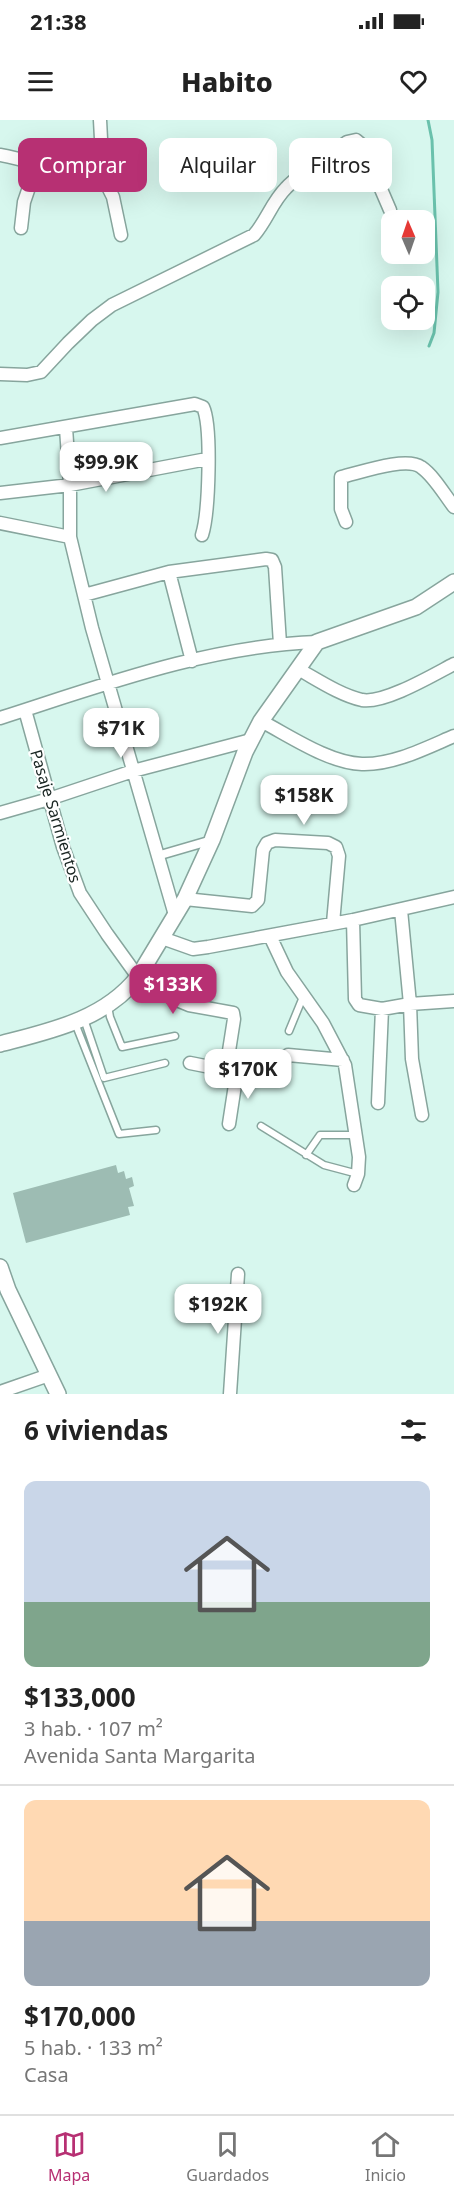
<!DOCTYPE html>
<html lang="es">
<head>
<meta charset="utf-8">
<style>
  :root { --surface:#fff; --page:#f6f6f6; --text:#222; --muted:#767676; --line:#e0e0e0; --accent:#b73073 }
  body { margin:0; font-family:"Noto Sans",sans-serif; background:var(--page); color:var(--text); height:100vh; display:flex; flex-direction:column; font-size:22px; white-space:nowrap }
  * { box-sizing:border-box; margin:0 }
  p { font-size:20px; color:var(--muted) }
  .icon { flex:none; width:33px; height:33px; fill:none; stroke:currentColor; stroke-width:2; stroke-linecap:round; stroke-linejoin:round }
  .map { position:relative; height:1274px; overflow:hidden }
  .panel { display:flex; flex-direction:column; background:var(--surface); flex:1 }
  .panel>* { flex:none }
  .top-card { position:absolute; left:18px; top:18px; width:418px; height:54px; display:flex; gap:12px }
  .needle { width:39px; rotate:358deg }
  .tools { position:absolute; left:381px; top:90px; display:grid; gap:12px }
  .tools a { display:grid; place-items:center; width:54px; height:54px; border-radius:12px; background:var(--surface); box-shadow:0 6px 24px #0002; font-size:30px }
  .price { position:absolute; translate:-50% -51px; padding:0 14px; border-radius:12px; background:#fff; color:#222; font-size:20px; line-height:39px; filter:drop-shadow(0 2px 3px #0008) }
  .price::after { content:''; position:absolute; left:50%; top:36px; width:18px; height:14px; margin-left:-9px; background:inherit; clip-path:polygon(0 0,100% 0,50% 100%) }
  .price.on { background:var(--accent); color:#fff }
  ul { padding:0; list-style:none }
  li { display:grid; align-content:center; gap:12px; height:318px; padding:0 24px }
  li+li { border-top:2px solid var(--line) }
  li span { display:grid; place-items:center; height:186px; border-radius:12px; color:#555 }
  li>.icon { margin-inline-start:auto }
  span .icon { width:108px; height:108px; fill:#fffc; stroke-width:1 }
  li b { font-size:26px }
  h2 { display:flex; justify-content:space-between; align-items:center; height:72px; padding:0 24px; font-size:26px }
  .pill { padding:0 21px; border-radius:12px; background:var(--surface); box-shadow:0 6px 24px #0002; font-size:21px; line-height:54px }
  .pill.on { background:var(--accent); color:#fff }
  .status { display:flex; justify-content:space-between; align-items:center; height:42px; padding:0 30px; background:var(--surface); direction:ltr }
  .status svg { height:16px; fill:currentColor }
  header { display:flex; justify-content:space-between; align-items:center; height:78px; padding:0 24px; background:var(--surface); font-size:27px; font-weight:800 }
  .tab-bar { display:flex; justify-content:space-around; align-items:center; height:84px; border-top:2px solid var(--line); background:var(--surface); font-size:16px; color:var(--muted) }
  .tab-bar a { display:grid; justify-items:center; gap:3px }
  .tab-bar .on { color:var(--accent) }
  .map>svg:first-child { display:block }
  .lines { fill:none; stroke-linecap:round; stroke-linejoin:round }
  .stream { stroke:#6ac1ac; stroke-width:3 }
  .building { fill:#9dbcb3 }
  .service-casing { stroke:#87a59d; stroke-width:9 }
  .pedestrian-casing { stroke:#87a59d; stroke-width:11 }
  .minor-casing { stroke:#87a59d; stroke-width:15 }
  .tertiary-casing { stroke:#87a59d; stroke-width:18 }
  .service { stroke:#fff; stroke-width:6 }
  .pedestrian { stroke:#fff; stroke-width:8 }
  .minor { stroke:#fff; stroke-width:12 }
  .tertiary { stroke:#fff; stroke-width:15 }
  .labels { text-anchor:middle; stroke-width:4.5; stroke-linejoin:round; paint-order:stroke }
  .street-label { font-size:16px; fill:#182421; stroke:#fff }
</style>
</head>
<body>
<div class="status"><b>21:38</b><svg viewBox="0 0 49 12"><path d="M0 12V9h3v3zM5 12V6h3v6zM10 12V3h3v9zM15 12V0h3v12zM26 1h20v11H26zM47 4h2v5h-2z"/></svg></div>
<header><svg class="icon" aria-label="menu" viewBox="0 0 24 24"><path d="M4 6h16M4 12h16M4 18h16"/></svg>Habito<svg class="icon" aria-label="heart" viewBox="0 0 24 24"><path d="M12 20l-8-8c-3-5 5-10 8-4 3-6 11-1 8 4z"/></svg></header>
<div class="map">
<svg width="454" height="1274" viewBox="0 0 454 1274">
  <rect width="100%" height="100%" fill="#d7f7ee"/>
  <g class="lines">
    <path class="stream" d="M428,0L432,20L438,172L434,213L429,226"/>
  </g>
  <path class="building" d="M116,1045L118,1053L124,1051L126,1059L132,1057L134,1066L129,1068L134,1086L128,1087L130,1095L26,1123L13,1073Z"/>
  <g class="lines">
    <defs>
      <path id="service" d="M108,886L110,897L122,927L175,916
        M84,899L104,958L165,943
        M75,903L119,1014L156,1010
        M289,911L303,877
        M261,1006L324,1045L358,1054
        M306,1035L320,1015H355"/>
      <path id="pedestrian" d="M157,736L212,720"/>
      <path id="minor" d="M100,0L103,57L113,77L121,115
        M0,35C35,41 68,57 103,57
        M21,108L24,82L37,44
        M0,254L27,255L41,252L68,223L92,200L112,185L254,115C267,100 272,82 286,68C301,52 329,35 347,22L356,20L362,25L390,90
        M66,308L70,365V417L92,508L175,795
        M0,318L195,284L203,287C212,306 209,393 202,415
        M0,373L70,365L207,339
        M346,402L341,389V357C359,353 406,336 421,347C434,356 444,374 454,387
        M0,403L70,417
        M169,452L192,541
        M84,475L169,452L266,439L272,440L275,447L280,524
        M298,549C318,560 340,575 362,580C384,584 433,555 454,544
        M25,590L63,727L80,773L107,814L138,857L172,878L189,885L233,893L234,899L226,950
        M0,598C103,565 208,526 317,522
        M261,601C290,616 329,643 362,644C393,645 426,628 454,616
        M0,693L49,679L133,651L251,620
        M185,779L252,786L258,780L263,730L267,723L275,720L328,723L336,727L339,736L333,803
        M401,790L410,884L412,939L422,995
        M353,800L355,879L359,885L382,889L410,884L454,881
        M270,816L287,852L323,903L345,945L359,1037L358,1054L354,1065
        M162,818L193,829L208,827L353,800L454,777
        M190,943L275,960L281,957L285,937L288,935L343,940
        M378,983L382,889
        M229,1004L237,952
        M0,1272L49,1255
        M230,1274L238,1154"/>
      <path id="tertiary" d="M0,924C50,911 104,900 138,857L185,779L212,720L245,632L261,601L317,522L416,487L454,462
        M0,1147L8,1170L58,1274"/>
    </defs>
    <use href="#service" class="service-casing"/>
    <use href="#pedestrian" class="pedestrian-casing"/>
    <use href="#minor" class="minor-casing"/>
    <use href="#tertiary" class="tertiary-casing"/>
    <use href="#service" class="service"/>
    <use href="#pedestrian" class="pedestrian"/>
    <use href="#minor" class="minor"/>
    <use href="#tertiary" class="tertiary"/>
  </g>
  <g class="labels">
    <g class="street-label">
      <text transform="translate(56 696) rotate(73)" y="6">Pasaje Sarmientos</text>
    </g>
  </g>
</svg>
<div class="tools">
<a><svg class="needle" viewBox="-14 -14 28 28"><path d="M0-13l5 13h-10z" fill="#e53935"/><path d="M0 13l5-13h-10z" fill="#767676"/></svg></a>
<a><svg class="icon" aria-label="locate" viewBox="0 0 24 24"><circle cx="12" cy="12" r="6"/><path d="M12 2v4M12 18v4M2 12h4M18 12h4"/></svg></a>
</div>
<b class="price" style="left:106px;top:373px">$99.9K</b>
<b class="price" style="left:121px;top:639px">$71K</b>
<b class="price" style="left:304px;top:706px">$158K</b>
<b class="price on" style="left:173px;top:895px">$133K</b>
<b class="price" style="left:248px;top:980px">$170K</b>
<b class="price" style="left:218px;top:1215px">$192K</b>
<div class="top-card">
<a class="pill on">Comprar</a>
<a class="pill">Alquilar</a>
<a class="pill">Filtros</a>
</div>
</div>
<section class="panel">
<h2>6 viviendas<svg class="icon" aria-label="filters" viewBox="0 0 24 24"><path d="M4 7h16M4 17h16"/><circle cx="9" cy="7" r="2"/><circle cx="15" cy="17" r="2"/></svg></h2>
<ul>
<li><span style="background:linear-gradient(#c9d6e8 65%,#7fa58c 0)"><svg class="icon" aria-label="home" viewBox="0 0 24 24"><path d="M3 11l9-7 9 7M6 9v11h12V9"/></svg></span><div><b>$133,000</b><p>3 hab. · 107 m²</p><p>Avenida Santa Margarita</p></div></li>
<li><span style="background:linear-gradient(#ffd9b3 65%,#9aa5b1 0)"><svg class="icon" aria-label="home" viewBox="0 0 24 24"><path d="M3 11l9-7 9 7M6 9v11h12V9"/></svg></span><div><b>$170,000</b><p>5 hab. · 133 m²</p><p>Casa</p></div></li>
</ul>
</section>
<nav class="tab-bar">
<a class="on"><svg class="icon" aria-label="map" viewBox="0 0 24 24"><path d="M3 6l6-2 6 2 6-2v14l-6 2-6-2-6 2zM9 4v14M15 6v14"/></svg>Mapa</a>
<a><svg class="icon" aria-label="saved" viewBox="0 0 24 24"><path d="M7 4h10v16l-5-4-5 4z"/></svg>Guardados</a>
<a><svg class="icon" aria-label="home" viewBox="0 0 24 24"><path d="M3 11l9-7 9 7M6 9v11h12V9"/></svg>Inicio</a>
</nav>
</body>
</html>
